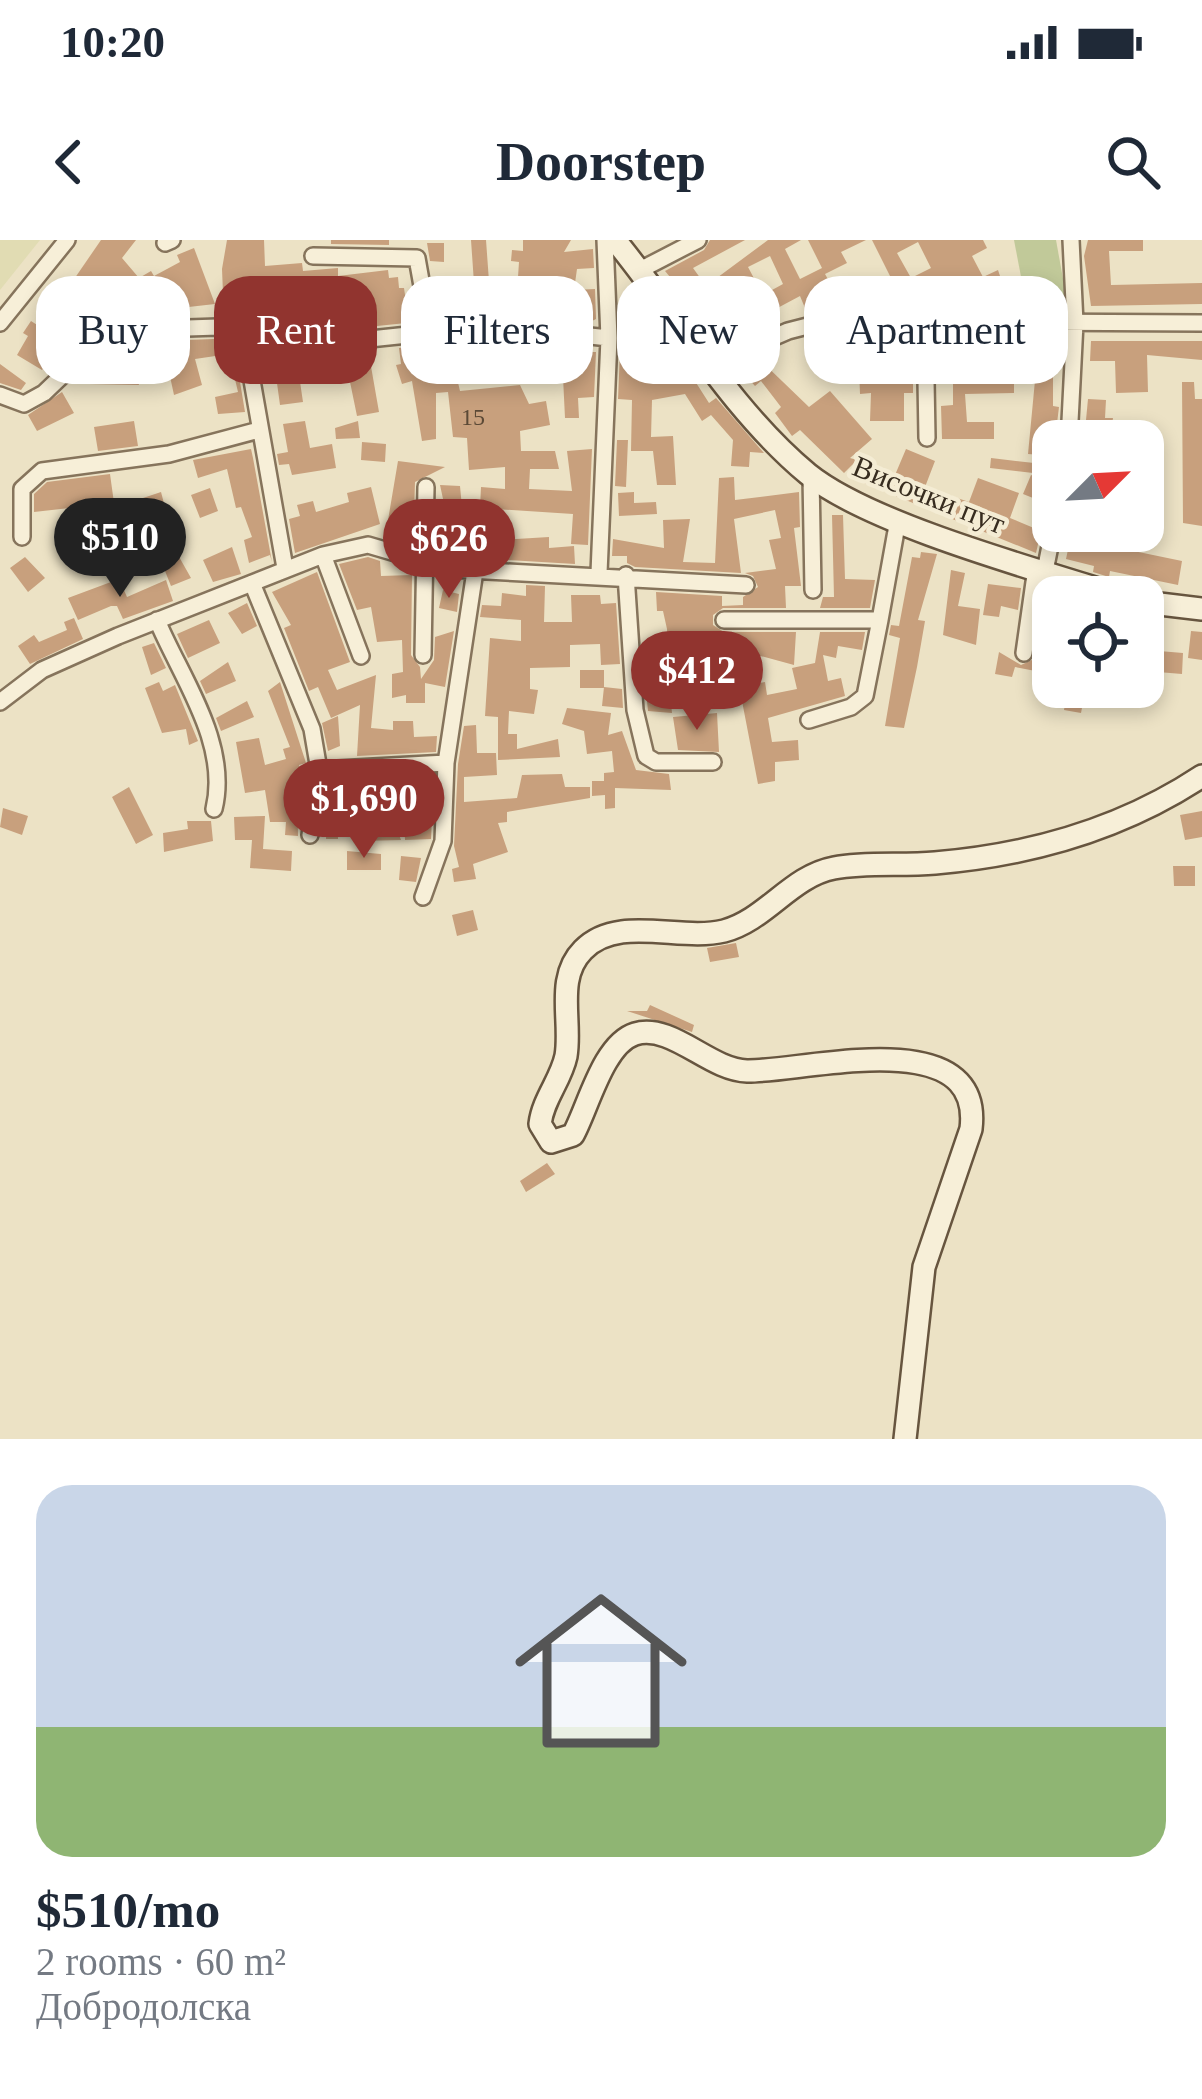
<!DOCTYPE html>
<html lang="en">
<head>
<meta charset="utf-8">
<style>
  :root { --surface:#fff; --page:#f2f2f3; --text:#1f2937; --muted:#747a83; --accent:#91342f }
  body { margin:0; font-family:"Times New Roman",serif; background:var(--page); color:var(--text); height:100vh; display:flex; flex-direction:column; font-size:45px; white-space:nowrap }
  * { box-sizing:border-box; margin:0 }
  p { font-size:39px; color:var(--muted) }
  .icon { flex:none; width:66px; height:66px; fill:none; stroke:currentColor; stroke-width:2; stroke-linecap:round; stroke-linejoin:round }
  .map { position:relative; height:1199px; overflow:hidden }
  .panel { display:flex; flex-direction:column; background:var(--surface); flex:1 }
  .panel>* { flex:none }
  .hud { position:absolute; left:36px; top:36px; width:1131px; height:108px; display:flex; gap:24px }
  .needle { width:78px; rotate:66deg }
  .fabs { position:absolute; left:1032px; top:180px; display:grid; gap:24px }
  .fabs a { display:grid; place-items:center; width:132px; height:132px; border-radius:24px; background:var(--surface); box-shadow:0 6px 18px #0003; font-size:60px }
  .price { position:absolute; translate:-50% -102px; padding:0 27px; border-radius:42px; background:var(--accent); color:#fff; font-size:39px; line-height:78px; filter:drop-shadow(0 3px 6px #0008) }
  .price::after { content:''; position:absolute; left:50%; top:72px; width:36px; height:27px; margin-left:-18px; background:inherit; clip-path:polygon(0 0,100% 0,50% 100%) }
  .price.selected { background:#222; color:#fff }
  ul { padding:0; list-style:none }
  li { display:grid; align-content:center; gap:24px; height:636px; padding:0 36px }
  li span { display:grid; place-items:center; height:372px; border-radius:36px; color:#555 }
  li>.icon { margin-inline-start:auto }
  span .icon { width:216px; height:216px; fill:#fffc; stroke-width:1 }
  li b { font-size:51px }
  .chip { padding:0 42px; border-radius:36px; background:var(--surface); box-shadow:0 6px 18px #0003; font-size:42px; line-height:108px }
  .chip.selected { background:var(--accent); color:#fff }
  .status { display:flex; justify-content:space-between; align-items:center; height:84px; padding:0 60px; background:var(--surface); direction:ltr }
  .status svg { height:33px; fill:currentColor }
  header { display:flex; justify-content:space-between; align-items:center; height:156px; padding:0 36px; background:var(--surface); font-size:54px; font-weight:700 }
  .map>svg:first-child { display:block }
  .farmland { fill:#e1dcb3 }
  .green { fill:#c1c999 }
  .building { fill:#c8a07d; fill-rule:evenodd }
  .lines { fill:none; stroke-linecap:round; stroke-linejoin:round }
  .minor-casing { stroke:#86745c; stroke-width:20 }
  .secondary-casing { stroke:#67553f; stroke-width:26 }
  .minor { stroke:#f7efd8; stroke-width:15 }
  .secondary { stroke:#f7efd8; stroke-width:21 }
  .labels { text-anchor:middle; stroke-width:9; stroke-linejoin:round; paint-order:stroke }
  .number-label { font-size:24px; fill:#5b4936 }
  .street-label { font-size:30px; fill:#372c1f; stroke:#f4ecd4 }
</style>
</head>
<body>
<div class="status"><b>10:20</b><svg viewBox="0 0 49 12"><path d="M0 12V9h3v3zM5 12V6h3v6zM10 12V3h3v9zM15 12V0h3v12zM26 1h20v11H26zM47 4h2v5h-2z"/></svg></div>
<header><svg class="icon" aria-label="back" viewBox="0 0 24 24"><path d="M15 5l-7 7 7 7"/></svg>Doorstep<svg class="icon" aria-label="search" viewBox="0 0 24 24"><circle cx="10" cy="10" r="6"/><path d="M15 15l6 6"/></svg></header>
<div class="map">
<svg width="1202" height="1199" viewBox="0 0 1202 1199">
  <rect width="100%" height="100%" fill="#ece2c5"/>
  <path class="farmland" d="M0,0H40L0,50Z"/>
  <path class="green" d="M1014,0H1056L1067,61L1027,68Z"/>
  <path class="building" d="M101,0H136L122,18L139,38L151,31L154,36L180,22L177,15L194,8L215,64L153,71L141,43L116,70L135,83L89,96L86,81L70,107L52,96L41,113L50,119L42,130L17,115L28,96L23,93L31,81L48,92L68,48Z
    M227,0H264L265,26L302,23L303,31L338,28V36L388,30L389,38L398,37L399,48H404L406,62L413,61L416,82L328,91L326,78H302L303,94L284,96L283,79L294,78L293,57L257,54L237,58L238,85L262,84V98L251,100L224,77L222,29Z
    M331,0H389V5L331,4Z
    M471,0H486L491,69L453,71L454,78L440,80L436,55L453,54L452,43H474Z
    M523,0H571L564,12L593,9L594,28L577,29L574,50L595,49L596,79L586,84L557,80L562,53L550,51L552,41L518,37L519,22L511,21L512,10L523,11Z
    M710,0H745L693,28L706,46L768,0H801L785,9L800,39L822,28L808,0H866L841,12L847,23L825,34L835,52L805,68L800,56L770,72L761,56L783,44L770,16L748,27L758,46L741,56L733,42L715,56L739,88L723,101L665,31L704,10Z
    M872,0H983L987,8L972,16L983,37L998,30L1006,54L986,64L981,55L956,69L948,53L918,69L911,55L881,69L873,55L894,44ZM918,2L931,28L911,38L897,13Z
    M1088,0H1143V11H1109L1111,45L1202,43V64L1091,66L1084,16Z
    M427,3H444V22L430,21Z
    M856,43L864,58L835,69L828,57Z
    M663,91L709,163L716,158L764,213L750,212L749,227L731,226L733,200L711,175L702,181L685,154L652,160L651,197L673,196L676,245H657L653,211H631L632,160L618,159L620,112L661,114Z
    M887,93H913V153H904V181H870L871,153L860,154L859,128H845V123L817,124L815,96L842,94L843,105L887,104Z
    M493,98L509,100L513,119L455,130L460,151L520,145L529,164L546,161L550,185L520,191L521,211H555L559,229H530L529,249L572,251L567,211L592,209L588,305L571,304L573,274L480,268L481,247L505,249V227L469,230L467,198L453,197L448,152L436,153V199L422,201L412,141L402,144L396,125L401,124L399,108Z
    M1059,98L1061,126H1053V166L1059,167L1053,216L1028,214L1036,130L1013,129L1014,101L1059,104Z
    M214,99L236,118L245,172L218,174L215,157L238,152L229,114L195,119L202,145L174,155L163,104L138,107L159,101Z
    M1091,101H1202V120L1147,115L1148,152L1116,153L1115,121H1090Z
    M942,104H993L992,132H1014V153L965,154L967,182H994V199H942L941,166L953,165V124H942Z
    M536,107L537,112H596L594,157L578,158L579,178H565L563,137L556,138L555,122L521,130L516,112Z
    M131,109L139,145L89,144L88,127L98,118Z
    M330,115L331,121L369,115L379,172L357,176L349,137L323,141L322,132L299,135L303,162L280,165L276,136L290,134V120Z
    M758,118L809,167L830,151L872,199L850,218L857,220L844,233L800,190L792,196L775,173L781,167L761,141L755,146L746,136L745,128Z
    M0,124L26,143L21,150L0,143Z
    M1182,142H1194L1195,159H1202V286L1183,283Z
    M62,152L74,173L37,191L28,175Z
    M1088,159L1106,160L1105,178H1113L1110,201H1084Z
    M134,181L138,206L98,211L94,187Z
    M305,181L310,208L332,204L336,228L292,235L289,224L279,225L277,214L288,212L283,184Z
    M358,181L360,198L336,199L335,188Z
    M617,200H628L626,247L615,246Z
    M362,202L386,204L385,222L361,220Z
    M251,209L253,218L272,322L270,315L249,323L244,300L252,297L241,267L236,268L227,229L198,238L193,220Z
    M906,209L935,221L925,247L969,262L978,238L1019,253L1010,278L1041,291L1036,313L859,241L865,224L895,235Z
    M991,218L1034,223L1033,233L990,228Z
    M398,221L445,227L415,242L413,306L400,298H385Z
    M110,234L114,263L34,272V254L47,242Z
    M1031,235L1051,243L1043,262L1023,254Z
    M734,237L735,260L799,252L800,287L794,288L801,346H785L786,368H723L713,375V385L724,392H796L794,425L746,412V421L690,416L688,453H670L672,473L648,471L645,442H669L667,389L663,371H657L656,352L722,356V366L743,365V357L758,347L753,336L745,333L776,329L769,300L781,298L775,270L734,279L741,333L635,327L627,323V316H612L613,299L664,308L663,280L690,279L683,322L715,323L719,238Z
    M440,245L460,246L464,289L437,286L438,267L445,268Z
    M371,247L380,284L295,313L289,279L300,276L297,265L313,261L316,272L349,262L347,253Z
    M210,248L218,271L200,278L191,255Z
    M161,252L171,290L142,300L138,289L150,284L143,258Z
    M634,252V263L656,262L657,274L619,276L618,253Z
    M1145,266L1162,267V290H1144Z
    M832,275H843L845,339L875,340L870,368H820L823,357H834Z
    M499,293L500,300L549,297V308L574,306L575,324L477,318L478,295Z
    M1082,293L1126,303L1124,309L1182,321L1178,345L1110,331L1109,337L1093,332L1094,326L1066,319L1070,300L1080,302Z
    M459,296H470L474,318L437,313L461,309Z
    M232,307L241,334L213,342L203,320Z
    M921,312L937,314L918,380L925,381L917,427L904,488L885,486L900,398L889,395L891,385L899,386L912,317L920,318Z
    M178,315L191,338L171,346L161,321Z
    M25,317L45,338L28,352L10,328Z
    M368,317L380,321L381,336L412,335L411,415L420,427L421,439L434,420L435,397L454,391L445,447L425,443V463H406V455L392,458V434L403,432L402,400L377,402L371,367L357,370L339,324Z
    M951,330L965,333L958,366L980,369L976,405L943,395Z
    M317,332L350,422L328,430L337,450L376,435L371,488L393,490V481H413L414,497L437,496L436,512L357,516L360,465L331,478L318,447L309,451L284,388L291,385L272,352Z
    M119,339L127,357L166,340L173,361L123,379L117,366H111L78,380L68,358Z
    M988,344L1021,348L1018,370L1001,366L999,377L983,375Z
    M526,345L545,346L544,382H572L571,355H600L601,364L616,363L620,424L601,425L600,404L570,405V427L530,428V449L538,450L534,474L509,471L508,494H517V509L558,499L560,517L498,520V477L485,476L490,398L521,401V380L480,377L482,365L501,366L502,353L526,356Z
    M443,350L459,354L457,372L439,368Z
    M1044,359L1053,360L1051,434L1015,427L1012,437L995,434L999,412L1021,425L1034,419Z
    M247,363L257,386L242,394L228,373Z
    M74,378L83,399L30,424L18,406L34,395L39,402L67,390L64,382Z
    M209,380L220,403L188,418L177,394Z
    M1191,391L1202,392V420L1188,418Z
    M820,392H865L862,410L838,406L836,418L823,415L828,441L841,438L845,456L768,478L772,502L798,500L799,520L775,522V541L758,544L742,461L725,462L724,448L765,442L767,455L797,449L792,428L815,423Z
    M154,403L166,428L151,435L142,407Z
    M1159,411L1183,413L1182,434L1158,432Z
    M228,422L236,441L206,454L200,441Z
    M580,430H604V448H580Z
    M159,442L163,451L175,445L198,501L189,505L186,489L162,493L145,448Z
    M280,442L306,523L299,525L304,549L297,550L298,596L285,595L286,582H270L265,550L245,553L236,502L259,498L265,525L286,519L283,509L290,507L268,451Z
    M604,447L622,449L623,468L602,466Z
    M1068,447H1086L1081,473L1064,470Z
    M247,461L254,477L221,491L216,478Z
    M567,468L611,473L608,495L622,491L636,530L669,534L671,550L615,548V568L605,569V555L592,556V541H604V533L614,532L612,511L587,514L584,491L562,484Z
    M717,473L719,512L678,510L673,477Z
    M338,476L340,506L328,511L322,483Z
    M476,485L477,513H496L497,535L464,537V562L517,558L522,535L562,534L565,547H590V558L507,572V582L498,583L508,612L473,624L476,639L454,642L452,629L459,627L454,606L458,524L464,486Z
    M434,536L431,599L405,600L402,537Z
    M379,539L401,600L359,601L357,578L371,576L358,542Z
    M129,547L153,595L136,604L112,557Z
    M328,549H337L338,599H326Z
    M3,568L28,576L22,595L0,587Z
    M1202,571V597L1185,600L1180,575Z
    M265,576L263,609L292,611L291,631L250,628L252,600H235L234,577Z
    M187,581H211L213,601L164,612L163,593L188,589Z
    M347,611L381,614V630H347Z
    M401,616L421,618L416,642L399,640Z
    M1173,626H1195V646H1174Z
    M473,670L478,690L457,696L452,675Z
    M736,703L739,717L710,722L707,708Z
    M650,765L694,785L692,792L627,771H647Z
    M547,923L555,934L526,952L520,941Z"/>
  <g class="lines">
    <defs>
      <path id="minor" d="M165,3L172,0
        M313,16L417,18L430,91
        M640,30L698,0
        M925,82L927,198
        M0,83L67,0
        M247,112L285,328
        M710,125L788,91L827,81L1202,83
        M0,155L24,164L44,153L92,107L157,89L218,87L247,112L493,86L609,98
        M1069,201L1075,83L1071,0
        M811,236L813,350
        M22,297V249L42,231L169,214L259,190
        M323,315L361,416
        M1045,331L1053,291
        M599,333L609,98L605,0
        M626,335L635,470L646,516L656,522H713
        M252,343L312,489L319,530L310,595
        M157,380C181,438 230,503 214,569
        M724,380H880L898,280
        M1024,413L1036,328
        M423,415L426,247
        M0,462L42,430L118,396L323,315L368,305L450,329L746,345
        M809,480L851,467L865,456L880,380
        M319,530L446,523
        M423,657L443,601L446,523L475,331"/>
      <path id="secondary" d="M615,0C678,77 731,170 808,234C871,285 1042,331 1124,357
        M1143,362L1202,369
        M905,1199L924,1027L971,889C984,781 804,832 747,831C709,830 672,783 635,794C603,804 588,868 573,895L551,902L540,884C543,859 561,840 566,816C572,781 555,738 583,710C618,674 680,702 724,691C766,680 791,636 834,628C866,622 902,626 935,623C1030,615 1122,589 1202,536"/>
    </defs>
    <use href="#minor" class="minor-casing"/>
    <use href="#secondary" class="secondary-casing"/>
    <use href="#minor" class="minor"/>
    <use href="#secondary" class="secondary"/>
  </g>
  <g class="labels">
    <g class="number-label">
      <text x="473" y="185">15</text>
    </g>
    <g class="street-label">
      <text transform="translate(929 255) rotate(22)" y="10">Височки пут</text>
    </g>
  </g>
</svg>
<div class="fabs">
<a><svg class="needle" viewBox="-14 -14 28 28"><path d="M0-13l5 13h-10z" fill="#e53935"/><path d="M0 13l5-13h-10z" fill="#747a83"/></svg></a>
<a><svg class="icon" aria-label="locate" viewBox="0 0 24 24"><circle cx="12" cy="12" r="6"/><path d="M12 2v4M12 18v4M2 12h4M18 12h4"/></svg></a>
</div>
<b class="price selected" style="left:120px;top:360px">$510</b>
<b class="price" style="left:449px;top:361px">$626</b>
<b class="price" style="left:697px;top:493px">$412</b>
<b class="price" style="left:364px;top:621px">$1,690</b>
<div class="hud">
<a class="chip">Buy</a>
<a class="chip selected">Rent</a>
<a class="chip">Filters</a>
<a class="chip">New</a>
<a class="chip">Apartment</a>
</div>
</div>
<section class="panel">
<ul>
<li><span style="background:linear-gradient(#c9d6e8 65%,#8fb573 0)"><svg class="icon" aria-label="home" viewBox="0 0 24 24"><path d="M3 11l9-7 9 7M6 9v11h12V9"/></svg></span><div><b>$510/mo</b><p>2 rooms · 60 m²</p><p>Добродолска</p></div></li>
</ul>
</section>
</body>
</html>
